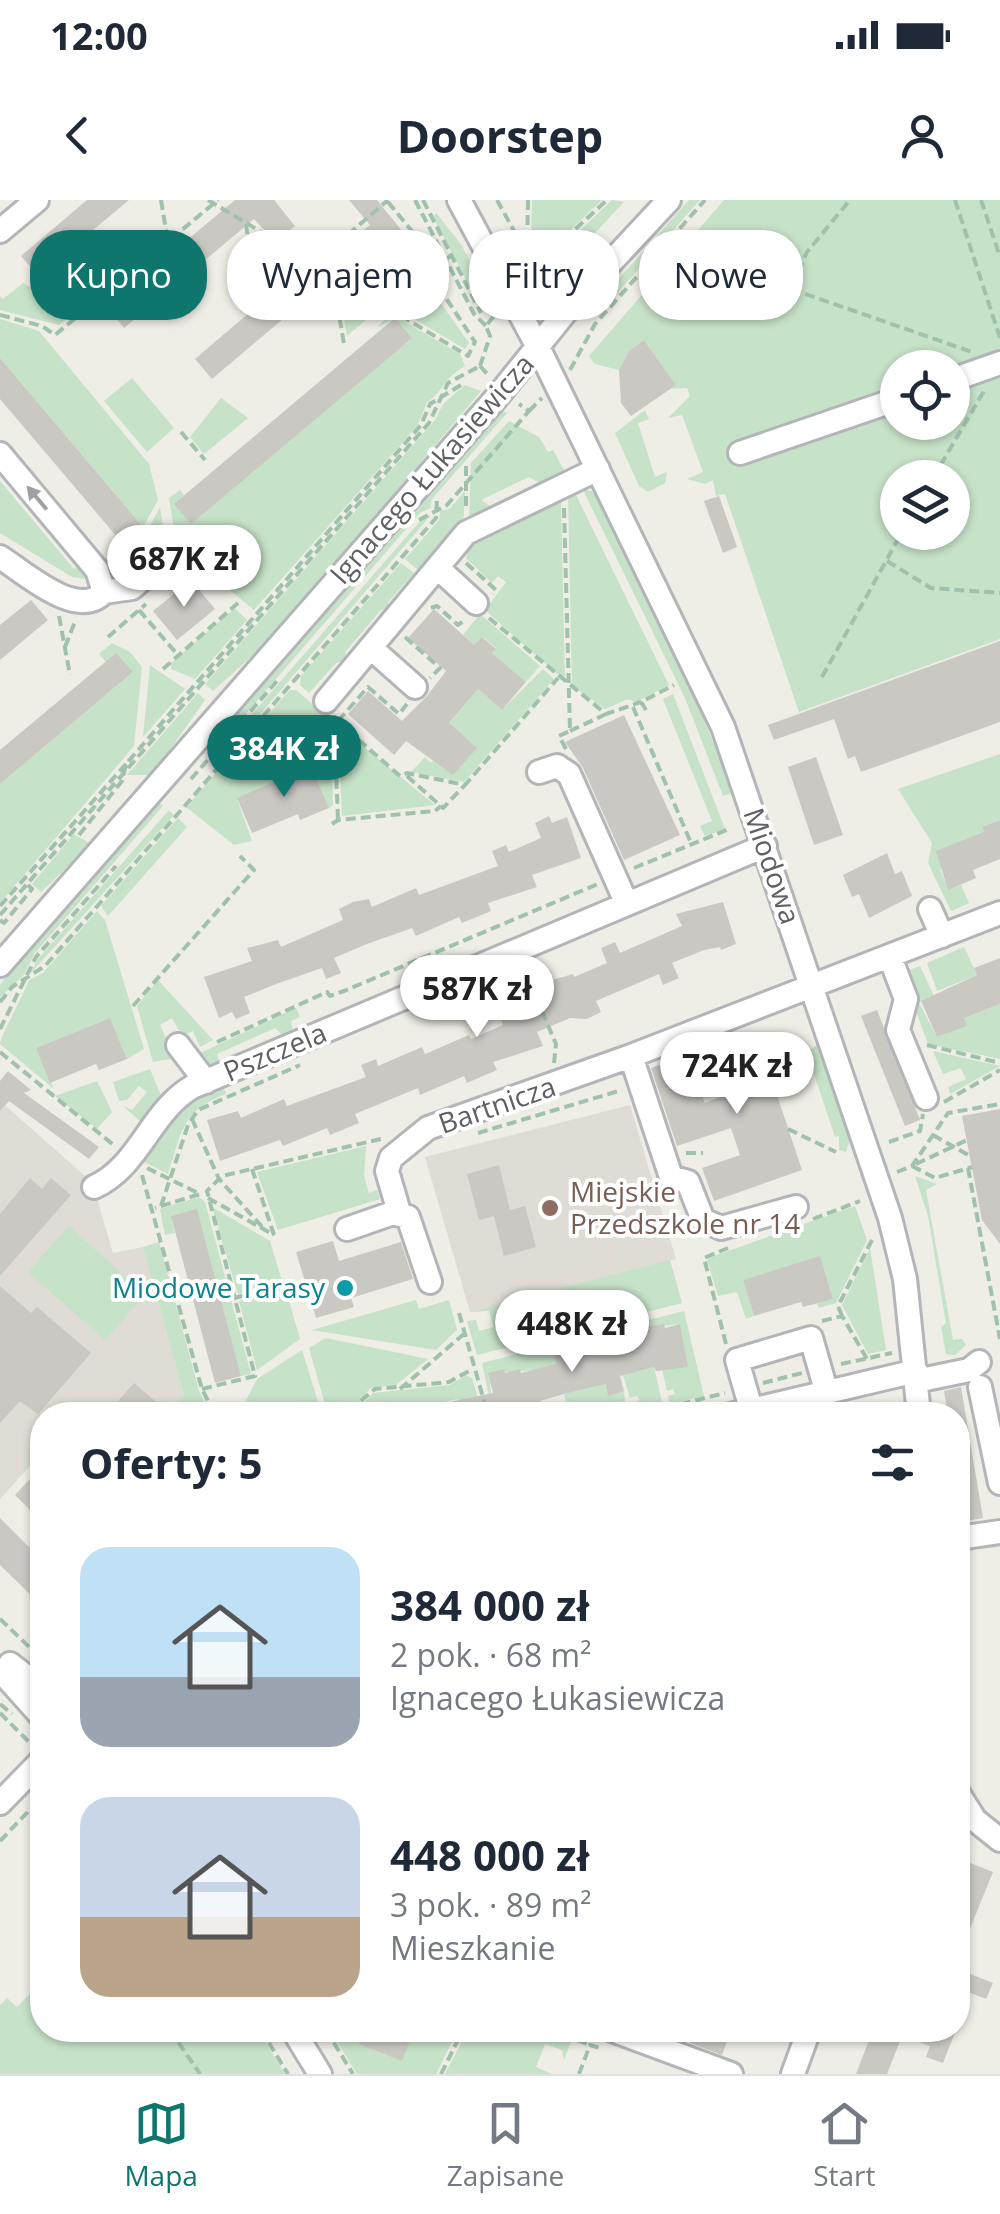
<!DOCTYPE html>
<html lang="pl">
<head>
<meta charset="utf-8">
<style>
  :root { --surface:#fff; --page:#f2f2f3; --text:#1f2937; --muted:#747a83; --line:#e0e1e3; --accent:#0f766e }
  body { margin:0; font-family:"Open Sans",sans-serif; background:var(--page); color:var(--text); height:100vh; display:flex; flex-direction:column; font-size:38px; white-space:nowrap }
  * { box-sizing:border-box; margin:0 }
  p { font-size:32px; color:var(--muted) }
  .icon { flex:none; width:55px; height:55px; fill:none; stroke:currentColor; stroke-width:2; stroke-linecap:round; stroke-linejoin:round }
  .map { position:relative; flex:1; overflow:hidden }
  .sheet { position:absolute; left:30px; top:1202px; width:940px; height:640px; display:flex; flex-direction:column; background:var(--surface); border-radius:40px; box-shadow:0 2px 8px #0004 }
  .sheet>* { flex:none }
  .top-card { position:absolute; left:30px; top:30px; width:940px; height:90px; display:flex; gap:20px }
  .tools { position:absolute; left:880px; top:150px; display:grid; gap:20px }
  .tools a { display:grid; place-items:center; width:90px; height:90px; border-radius:50%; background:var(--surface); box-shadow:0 2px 8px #0004; font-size:50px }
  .price { position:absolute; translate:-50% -85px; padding:0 22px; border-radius:35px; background:#fff; color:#222; font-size:32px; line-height:65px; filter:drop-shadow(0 2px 5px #0008) }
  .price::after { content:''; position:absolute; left:50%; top:60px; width:30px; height:22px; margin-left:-15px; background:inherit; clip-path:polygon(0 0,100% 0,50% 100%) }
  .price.active { background:var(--accent); color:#fff }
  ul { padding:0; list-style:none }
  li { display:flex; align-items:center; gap:30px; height:250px; padding:0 50px }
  li span { display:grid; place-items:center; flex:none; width:280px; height:200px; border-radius:30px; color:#555 }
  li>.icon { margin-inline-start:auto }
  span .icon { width:120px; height:120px; fill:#fffc; stroke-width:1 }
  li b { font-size:42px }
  h2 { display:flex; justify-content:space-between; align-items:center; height:120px; padding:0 50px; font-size:42px }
  .tag { padding:0 35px; border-radius:40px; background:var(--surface); box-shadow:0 2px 8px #0004; font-size:35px; line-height:90px }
  .tag.active { background:var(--accent); color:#fff }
  .status { display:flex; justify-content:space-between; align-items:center; height:70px; padding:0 50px; background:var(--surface); direction:ltr }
  .status svg { height:28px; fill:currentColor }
  header { display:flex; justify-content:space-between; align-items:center; height:130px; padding:0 50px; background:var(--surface); font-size:45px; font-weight:700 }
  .menu { display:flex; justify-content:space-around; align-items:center; height:140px; border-top:2px solid var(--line); background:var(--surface); font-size:28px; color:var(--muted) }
  .menu a { display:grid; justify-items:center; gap:5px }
  .menu .active { color:var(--accent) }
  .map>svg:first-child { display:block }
  .education { fill:#dedcd5 }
  .green { fill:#c6e2c8; fill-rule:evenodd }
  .building { fill:#cac8c3 }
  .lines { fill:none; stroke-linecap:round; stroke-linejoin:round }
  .minor-casing { stroke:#b3b5b9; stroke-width:28 }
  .path { stroke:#a0c2ac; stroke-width:4; stroke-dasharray:10 5; stroke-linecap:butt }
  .minor { stroke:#fff; stroke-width:22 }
  .oneway { fill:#9ea0a3 }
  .education-dot { fill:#8d6e63; stroke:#fff; stroke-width:4 }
  .culture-dot { fill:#0f9aa8; stroke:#fff; stroke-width:4 }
  .labels { text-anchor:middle; stroke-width:8; stroke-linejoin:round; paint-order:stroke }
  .street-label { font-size:28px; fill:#5e6065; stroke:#fff }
  .education-label { font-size:28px; fill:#785e54; stroke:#fff; text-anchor:start }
  .culture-label { font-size:28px; fill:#0d838f; stroke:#fff; text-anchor:end }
</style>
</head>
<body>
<div class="status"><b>12:00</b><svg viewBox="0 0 49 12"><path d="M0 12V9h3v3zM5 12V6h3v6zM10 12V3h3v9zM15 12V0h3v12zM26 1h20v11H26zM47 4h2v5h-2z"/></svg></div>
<header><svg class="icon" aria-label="back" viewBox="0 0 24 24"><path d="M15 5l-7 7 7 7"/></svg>Doorstep<svg class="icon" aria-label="person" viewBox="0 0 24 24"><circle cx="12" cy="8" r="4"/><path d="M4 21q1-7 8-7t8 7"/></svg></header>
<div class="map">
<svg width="1000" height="1874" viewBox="0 0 1000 1874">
  <rect width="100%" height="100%" fill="#eeede6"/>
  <path class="education" d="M0,901L92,982L113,1053L143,1047L184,1195L162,1215H104L89,1202L77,1215H42V1253L0,1299Z
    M630,905L676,1059L470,1112L425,957Z"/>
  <path class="green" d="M532,0H602L543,56L531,48Z
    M612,0L624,2L564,66L548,61Z
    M689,0H700L604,108L597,103Z
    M724,0H1000V439L799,512L725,294L716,296L713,280L705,284L687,279L703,272L682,215L668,218L690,196L687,188L671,189L676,185L644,140L629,151L619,170L595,164L589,156ZM898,168H952V222H898ZM898,278H952V332H898Z
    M436,13L461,44L489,99L478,101L475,97L433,17Z
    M346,61L359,71L362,62L399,70L406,79L394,98L382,97L337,68Z
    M337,82L381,107L347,136Z
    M426,82L469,143L465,149L399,110V105Z
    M23,83L74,113L59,125L0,110V96L3,99Z
    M390,113L460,154L465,166C444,177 442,194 427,202L418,225L254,410L177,347L169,298L180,290L184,295L174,304L395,118L378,127Z
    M0,119L39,131L149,264L158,300L143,327L0,158Z
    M132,178L174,228L147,252L104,201Z
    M465,185L481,191L275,435L213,491L205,484L435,220L443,204Z
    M221,198L248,218L204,254L190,237Z
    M645,210L649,219L638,223L655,277L667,272L665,283L648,292L639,286L615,233Z
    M503,211L507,213L432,299L430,308L420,313L242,518L237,514Z
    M509,221L539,237L548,252L553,250L566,274L542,284L529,277L481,300L493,308L469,322L471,263Z
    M0,281L74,369L82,363L87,374L84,379L72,377L0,333Z
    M582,288L594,292L601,304L704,519L733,593L723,596L685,498Z
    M465,291L463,328L445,338L426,359L427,367L417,369L405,359L439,320L440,311L449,309Z
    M575,293L669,485L636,502L628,499L605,509L572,486L568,296Z
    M561,300L565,481L485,410L506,382L498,376L492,383L466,358C475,326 533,312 561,300Z
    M160,307L166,345L162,349L151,336L138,348L149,361L127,377L115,364L117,358L147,332Z
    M431,315L250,526L245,522L422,319Z
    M401,363L414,373L388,402L390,408L381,410L345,452L346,460L336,463L309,493L300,485L301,476Z
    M235,408L247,420L195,479L171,469V463Z
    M480,414L540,466L526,482L492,453L496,448L483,437L474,445L463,435Z
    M112,443L130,452L142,467L134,546L0,703V584L132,473L116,453L106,462L99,454Z
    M150,465L185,489L143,537Z
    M543,469L554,479L464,582L411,572L425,557L431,563L434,559L446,527L478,489L502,510Z
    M290,490H296L331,520L333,605L329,608L311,566L237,599L252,641L234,645L186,607Z
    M198,493L205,500L152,575H127Z
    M673,494L725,629L705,636L700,626L712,621L663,499Z
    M338,526L435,605L342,616Z
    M1000,554V620L982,627L987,640L940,669L948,689L961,685L969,703L951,711L928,663L932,643L898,589Z
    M160,603L163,606L35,753L23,776L0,797V785L13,767Z
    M169,610L174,615L30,774L38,759Z
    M178,618L187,627L108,716L101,706Z
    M74,634L91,644L41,692L32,684Z
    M97,711L105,720L144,849L127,859L110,818L36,848L54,889L0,844C0,837 24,794 29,780L43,773Z
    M964,747L977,775L937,791L927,763Z
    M920,766L934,796L919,803L937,837L966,826L964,818L1000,804V859L928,844L902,773Z
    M158,780L213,840L200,847L193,831L182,836L172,818L160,825L175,858L153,862L137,806Z
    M296,808L300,817L291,821L293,832L283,836L275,828L217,854L220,867L207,868L192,857Z
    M818,844L850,939L846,952L839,950V936L835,937L812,868L813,861L809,862L806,853Z
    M933,851L1000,866L950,894L948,887L966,879L961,868L943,874Z
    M150,869L162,898L141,922L122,905L132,910L147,892L139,886L127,900L119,901L113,882Z
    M97,881L112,912L97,929L55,896Z
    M222,884L226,894C181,911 182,932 168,974L140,960C162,925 184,901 222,884Z
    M366,946L364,976L369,993L377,990L380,999L278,1030L257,972Z
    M915,976L937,984L926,990L953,1140L962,1139L966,1145L955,1155L946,1154L941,1127L946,1123L928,1016Z
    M199,997L205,1002L251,1174L241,1176L197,1010L171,1016L175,1033L165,1035L160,1009Z
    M855,1006L867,1040L836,1103L819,1108L817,1103L833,1098L820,1057L743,1080L754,1116L746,1119L737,1092L718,1096L707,1060L711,1057Z
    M212,1007L270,1041L282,1081L238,1094Z
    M69,1026L145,1095L105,1140L28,1072Z
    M159,1042L199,1191L211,1215H162L184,1195L143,1047Z
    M870,1048L886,1150L868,1154L842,1105Z
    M670,1060L682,1103L477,1155L467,1121L476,1120L479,1131L494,1127L489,1111L470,1112Z
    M285,1087L300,1139L257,1170L239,1101Z
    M416,1100L419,1109L449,1100L457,1130L436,1150L312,1130Z
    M684,1111L704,1196L670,1204L668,1196L675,1194L673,1189L667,1191L662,1169L687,1166L680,1124L633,1130L637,1148L616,1145L570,1156L567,1146L552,1150L557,1169L489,1173L493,1215L482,1163Z
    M326,1138L428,1159L396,1185L370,1188L358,1204L326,1208L309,1148Z
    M302,1150L320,1208L239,1214L257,1179Z
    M654,1167L663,1206L636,1213L631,1204L640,1200L637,1196L630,1198L623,1175Z
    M466,1175L472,1178L483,1215L457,1199L411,1210L409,1202L378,1207L380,1215H305L356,1211L373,1193L450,1185Z
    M606,1184L609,1195L624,1191L626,1215H569L564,1194Z
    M42,1782V1830H258L285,1874H0V1805L7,1798L17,1807Z
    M351,1830H365L360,1843L414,1830H458L436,1874H357L338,1843Z
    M468,1830H537L571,1842L564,1860L562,1850L545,1844L536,1867L552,1874H445Z"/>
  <path class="building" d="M87,0H129L38,76L21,56Z
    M235,0H274L295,26L282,36L263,29L254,19L124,128L107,107Z
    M349,0H377L420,53L382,85L347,44L370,25Z
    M304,66L322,86L212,179L195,159Z
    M395,118L412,138L191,324L174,304Z
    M644,140L676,185L631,216L621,203L619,170L629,151Z
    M0,158L143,327L123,344L0,199Z
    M719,296L737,347L723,353L704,301Z
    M191,380L215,409L177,440L153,411Z
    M31,400L48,420L0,460V425Z
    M434,409L474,445L482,437L496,449L492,453L526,482L502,510L478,489L449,523L477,548L453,575L406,541L394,555L348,514L368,491L402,521L427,496L446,471L408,438Z
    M1000,441V522L861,572L855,556L848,559L834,519L774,540L768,525Z
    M116,453L133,472L0,584V550Z
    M624,515L680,635L624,660L583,568L565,542Z
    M816,557L843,635L814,645L788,567Z
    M311,566L329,608L300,620L298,614L252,633L237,598Z
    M549,616L552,623L567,617L581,658L532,675L537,687L488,703L491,711L462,723L459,717L416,736L412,728L367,744L334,758L341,773L326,779L322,768L276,784L244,797L250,813L236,819L232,812L219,818L204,777L252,761L247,748L278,740L281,747L343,720L339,709L353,702L369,699L372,707L416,688L419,695L498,666L492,651L506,645L509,652L541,638L535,623Z
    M1000,620V659L973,670L976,678L948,690L936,651L984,632L982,627Z
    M887,653L895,674L902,671L912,696L869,718L859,694L852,697L843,675Z
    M723,702L736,744L721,750L720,747L704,750L672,763L679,778L663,785L659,774L596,801L601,812L587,819L570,818L537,832L543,846L493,862L497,870L467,883L464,876L420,895L418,888L355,914L359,923L330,935L327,928L283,946L280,940L220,961L207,920L238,911L241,918L284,899L287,906L366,877L361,865L376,859L378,866L422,847L425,854L469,835L471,839L503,825L497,810L511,804L514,811L548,797L542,783L573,774L574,777L607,763L601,748L615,742L620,753L682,726L676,714Z
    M1000,758V804L964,818L967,826L937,837L921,801L977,775L974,768Z
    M877,810L920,920L905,926L861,816Z
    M110,818L127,859L99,870L96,864L50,883L36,848Z
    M786,839L802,887L777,895L802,970L714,1001L702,968L740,955L731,928L677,946L651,868L686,856L705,903L740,889L729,859Z
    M8,871L31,890L24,893L99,947L89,959L9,901L0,911V881Z
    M1000,909V1044L982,1020L962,916Z
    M499,965L510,1010L525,1006L536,1047L504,1056L494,1016L479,1020L467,974Z
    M30,978L42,989L51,978L71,995L0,1076V1014Z
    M197,1009L241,1176L215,1183L171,1016Z
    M333,1041L339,1061L401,1042L413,1079L351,1098L354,1107L316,1118L296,1052Z
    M820,1056L833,1099L803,1107L801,1102L754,1116L743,1080Z
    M0,1086L31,1113L37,1107L91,1153L38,1214L20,1201L0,1223Z
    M664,1124L665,1128L680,1124L688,1167L656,1171L654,1167L620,1176L624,1191L608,1196L606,1184L564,1194L540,1201L543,1213L534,1215H413L412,1210L493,1193L488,1173L504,1169L505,1173L520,1169L521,1173L556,1164L552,1150L567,1146L570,1156L635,1140L633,1129Z
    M134,1183L171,1215H119L111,1209Z
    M961,1187L983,1318L967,1321L958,1268V1215H948L944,1191Z
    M42,1266V1322L15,1295Z
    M0,1318L42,1360V1406L0,1365Z
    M963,1660L993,1672L958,1758V1673Z
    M958,1769L993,1783L986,1799L958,1788Z
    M365,1830H414L402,1861L359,1844Z
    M695,1830H731L722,1855L690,1843Z
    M873,1830H956L943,1863L926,1857L930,1846L902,1836L887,1874H856Z"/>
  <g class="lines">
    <defs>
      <path id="minor" d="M459,0L538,147L723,527L890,1018L905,1079L919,1215
        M0,31L37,0
        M952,180L1000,163
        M740,253L898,199
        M0,254L97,370L104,392C78,421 25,373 0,357
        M439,369L476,403
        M104,392L132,388L169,356
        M371,448L415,487
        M326,501L466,333L598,269
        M539,572L557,566L569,574L626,702
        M930,709L942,736
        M890,757L906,799L898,830L926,898
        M0,765L497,197L572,104L669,0
        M178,845L206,882
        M631,856L671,977L688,982L703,1020L721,1028L796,1007
        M94,987C139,967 150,912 192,887L765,646
        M399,1012L387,971L391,958L428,928L631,856L1000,713
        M347,1029L393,1013L408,1017L430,1082
        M916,1181L969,1170L979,1162
        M980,1187L1000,1283
        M751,1209L737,1160L811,1138L826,1190
        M730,1215L916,1171
        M958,1338L1000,1332
        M10,1464L42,1489
        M0,1470L42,1517
        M958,1593L975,1620L1000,1640
        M0,1603L42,1560
        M293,1830L320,1874
        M612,1830L731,1874
        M793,1874L809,1830"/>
    </defs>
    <use href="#minor" class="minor-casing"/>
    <path class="path" d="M161,0L168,42
      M208,0L468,156L475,142L430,74L450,56
      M415,0L474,114L486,126
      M423,0L481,113
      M497,0L530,60
      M528,0L527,49L534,56L530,60
      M955,0L1000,138
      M981,0L1000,57
      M388,2L439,64
      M246,24L255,89
      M337,31L344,39
      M314,64L388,0
      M724,66L791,89L807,52L850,0
      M536,72L558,90
      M332,74L344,144
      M524,83L545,57L607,0
      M791,89L972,152
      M387,107L430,74
      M0,115L42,126L55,135L218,0
      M480,166L490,177
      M480,166L490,136L486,126L497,112
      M570,170L595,124L705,0
      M529,211L542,198
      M181,232L205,260
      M466,266V311
      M933,278L984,191
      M564,308L570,531L559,536L566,549
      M419,320L447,305L529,211L519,204
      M887,361L931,388L1000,393
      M466,363L496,390L493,394
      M431,408L437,406L458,425L466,419
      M139,410L177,454
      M59,416L70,475
      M489,418L606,514L641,502
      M108,437L146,404
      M405,437L440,468L430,478
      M65,447L76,419
      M163,469L238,403
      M822,477L902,332
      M633,507L691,643
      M646,510L641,502L674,485
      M334,519L338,620
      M336,520L400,576L407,573L465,585L558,478
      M338,521L368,487L399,514L407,504
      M570,531L606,514
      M407,576L443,608L465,585
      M191,579L277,481
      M332,624L338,620L435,611L441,606
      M79,635L122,581L126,564L421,225L430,204L464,183
      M634,668L729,629
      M0,706L126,564
      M0,715L429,223L448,183L480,166
      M0,720L4,723L32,689L26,683
      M524,770L556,844L554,863
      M0,802L12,787L45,766L436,318L437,298
      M133,806L254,670L240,656
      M0,829L36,757L116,666
      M217,842L327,792L330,796L344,791L598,684
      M714,845L719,858
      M927,845L1000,863
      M0,852L116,947
      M701,863L717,871
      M944,902L1000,870
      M192,919L219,979L265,1030
      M788,929L836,952
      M478,933L622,890
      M933,935L970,956
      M889,942L920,931L923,914
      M686,953H703
      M916,964L967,940
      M912,966L935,978L972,967
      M147,968L200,994L155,1008
      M968,968L1000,1139
      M252,969L274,1035
      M897,972L912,966L948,913L1000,904
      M142,975L202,1189L215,1215
      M208,998L274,1035
      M161,1006L188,925L198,910L300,865
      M813,1019L860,1001
      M234,1098L287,1084
      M459,1113L488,1215
      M842,1116L838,1106L872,1040
      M822,1121L842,1116L867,1159
      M726,1144L704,1058L728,1048
      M841,1164L892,1153
      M763,1183L802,1173
      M202,1189L255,1176L207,991L222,976L385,938
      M400,1189L465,1133
      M244,1215L351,1209L375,1189L449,1182L469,1171
      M637,1215L725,1193
      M0,1419L42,1459
      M0,1504L12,1514
      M0,1513L32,1545
      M0,1641L42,1597
      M170,1830L200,1874
      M261,1830L288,1874
      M268,1830L274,1840
      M326,1830L353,1874
      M549,1830L590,1845
      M335,1841L345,1830
      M441,1874L463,1830
      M579,1874L590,1845L603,1849"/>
    <use href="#minor" class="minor"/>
  </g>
  <defs><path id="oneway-solid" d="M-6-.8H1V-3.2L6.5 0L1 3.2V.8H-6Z" transform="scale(2.5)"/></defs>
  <use class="oneway" href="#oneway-solid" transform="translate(37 298) rotate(-130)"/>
  <circle class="education-dot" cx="550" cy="1008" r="10"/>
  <circle class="culture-dot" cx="345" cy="1088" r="10"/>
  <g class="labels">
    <g class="street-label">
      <text transform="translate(432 269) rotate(-49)" y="10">Ignacego Łukasiewicza</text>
      <text transform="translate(772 666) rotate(71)" y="10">Miodowa</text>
      <text transform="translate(275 852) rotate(-23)" y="10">Pszczela</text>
      <text transform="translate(497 905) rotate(-19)" y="10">Bartnicza</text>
    </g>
    <g class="education-label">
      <text x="570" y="1002">Miejskie<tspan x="570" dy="32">Przedszkole nr 14</tspan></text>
    </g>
    <g class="culture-label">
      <text x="325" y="1098">Miodowe Tarasy</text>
    </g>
  </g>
</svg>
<div class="tools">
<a><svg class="icon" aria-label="locate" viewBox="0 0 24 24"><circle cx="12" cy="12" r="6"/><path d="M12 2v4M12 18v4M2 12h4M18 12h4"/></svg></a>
<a><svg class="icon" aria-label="layers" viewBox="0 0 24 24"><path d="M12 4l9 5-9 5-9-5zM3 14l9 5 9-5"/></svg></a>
</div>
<b class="price" style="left:184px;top:410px">687K zł</b>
<b class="price active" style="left:284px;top:600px">384K zł</b>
<b class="price" style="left:477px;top:840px">587K zł</b>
<b class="price" style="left:737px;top:917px">724K zł</b>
<b class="price" style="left:572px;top:1175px">448K zł</b>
<div class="top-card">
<a class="tag active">Kupno</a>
<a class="tag">Wynajem</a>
<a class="tag">Filtry</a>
<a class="tag">Nowe</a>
</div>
<section class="sheet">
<h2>Oferty: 5<svg class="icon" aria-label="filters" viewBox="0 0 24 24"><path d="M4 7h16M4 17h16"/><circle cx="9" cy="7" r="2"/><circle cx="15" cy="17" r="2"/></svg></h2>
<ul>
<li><span style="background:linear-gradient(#bfe0f5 65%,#9aa5b1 0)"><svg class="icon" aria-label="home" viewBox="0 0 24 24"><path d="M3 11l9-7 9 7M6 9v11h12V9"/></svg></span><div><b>384 000 zł</b><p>2 pok. · 68 m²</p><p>Ignacego Łukasiewicza</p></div></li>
<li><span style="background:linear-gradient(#c9d6e8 60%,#b9a48a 0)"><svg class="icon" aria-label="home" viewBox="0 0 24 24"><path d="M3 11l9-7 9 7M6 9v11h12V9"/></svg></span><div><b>448 000 zł</b><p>3 pok. · 89 m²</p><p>Mieszkanie</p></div></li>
</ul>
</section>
</div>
<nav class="menu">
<a class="active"><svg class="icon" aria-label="map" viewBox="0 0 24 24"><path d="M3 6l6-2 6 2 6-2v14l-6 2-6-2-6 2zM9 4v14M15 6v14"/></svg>Mapa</a>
<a><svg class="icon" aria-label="saved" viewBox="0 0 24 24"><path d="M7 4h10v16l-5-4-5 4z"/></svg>Zapisane</a>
<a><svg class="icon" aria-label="home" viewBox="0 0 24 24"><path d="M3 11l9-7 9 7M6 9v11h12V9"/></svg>Start</a>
</nav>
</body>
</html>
